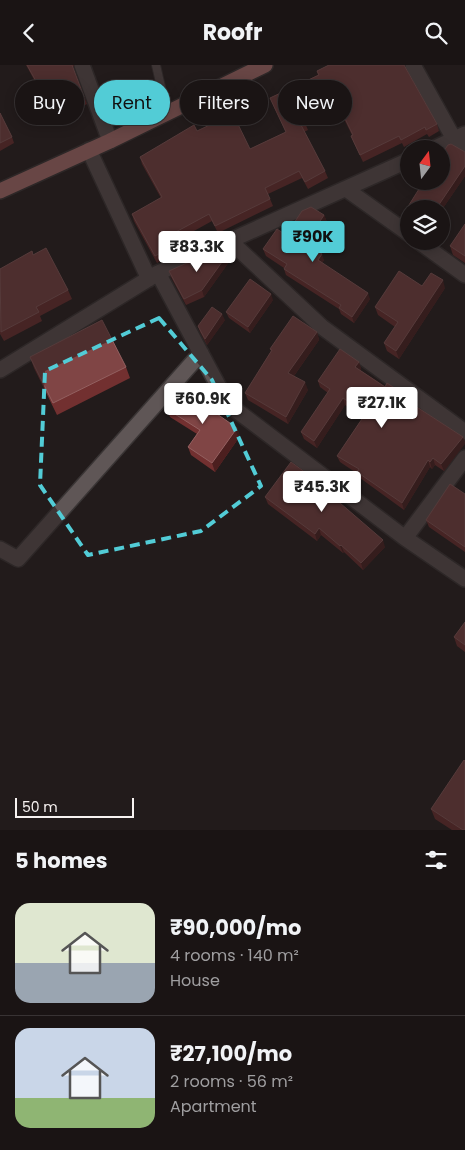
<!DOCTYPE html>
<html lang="en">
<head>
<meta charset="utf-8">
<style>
  :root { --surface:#1a1414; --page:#272122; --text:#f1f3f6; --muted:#9f9ea0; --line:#383334; --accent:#52ccd6 }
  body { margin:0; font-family:Poppins,sans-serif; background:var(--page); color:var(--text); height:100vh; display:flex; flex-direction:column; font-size:19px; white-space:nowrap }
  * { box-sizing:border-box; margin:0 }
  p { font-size:16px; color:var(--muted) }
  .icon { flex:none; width:28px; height:28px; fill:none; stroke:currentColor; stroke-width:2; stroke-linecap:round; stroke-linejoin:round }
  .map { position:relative; height:765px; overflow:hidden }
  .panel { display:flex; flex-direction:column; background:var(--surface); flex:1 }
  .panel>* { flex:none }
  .guide { position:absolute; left:15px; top:15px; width:435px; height:45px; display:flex; gap:10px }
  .needle { width:32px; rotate:15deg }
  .fabs { position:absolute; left:400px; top:75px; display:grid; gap:10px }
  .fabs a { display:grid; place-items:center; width:50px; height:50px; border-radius:50%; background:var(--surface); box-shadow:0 2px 12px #0003,0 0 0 1px var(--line); font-size:25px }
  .scale { position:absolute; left:15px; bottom:12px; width:119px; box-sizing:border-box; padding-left:5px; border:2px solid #f7f2f1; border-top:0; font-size:14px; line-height:18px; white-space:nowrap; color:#f7f2f1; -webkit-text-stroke:4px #221b1b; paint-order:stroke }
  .price { position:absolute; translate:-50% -42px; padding:0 11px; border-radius:5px; background:#fff; color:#222; font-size:16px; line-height:32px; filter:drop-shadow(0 1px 2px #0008) }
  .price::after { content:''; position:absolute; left:50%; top:30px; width:15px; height:11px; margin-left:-8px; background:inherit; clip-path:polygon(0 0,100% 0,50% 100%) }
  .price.active { background:var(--accent); color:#111 }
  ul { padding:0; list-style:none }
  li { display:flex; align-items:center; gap:15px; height:125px; padding:0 15px }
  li+li { border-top:1px solid var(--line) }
  li span { display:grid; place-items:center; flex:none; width:140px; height:100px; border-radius:15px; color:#555 }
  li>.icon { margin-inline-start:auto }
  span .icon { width:60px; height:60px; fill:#fffc; stroke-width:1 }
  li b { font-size:21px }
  h2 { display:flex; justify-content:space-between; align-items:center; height:60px; padding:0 15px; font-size:21px }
  .pill { padding:0 18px; border-radius:22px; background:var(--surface); box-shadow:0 2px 12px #0003,0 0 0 1px var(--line); font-size:18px; line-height:45px }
  .pill.active { background:var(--accent); color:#111 }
  header { display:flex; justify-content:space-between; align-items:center; height:65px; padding:0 15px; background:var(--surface); font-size:22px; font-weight:700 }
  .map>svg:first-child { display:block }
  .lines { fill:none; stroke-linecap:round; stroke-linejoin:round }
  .lane-casing { stroke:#3a3535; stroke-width:10 }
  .street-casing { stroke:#3a3535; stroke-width:18 }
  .primary-casing { stroke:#3a3535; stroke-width:18 }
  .lane { stroke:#5f5656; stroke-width:8 }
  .street { stroke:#5f5656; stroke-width:15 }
  .primary { stroke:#bd7b78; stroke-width:15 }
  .wall { fill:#723030 }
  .shaded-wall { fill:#4c1f1f }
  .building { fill:#804545; stroke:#936060 }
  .marked { fill:none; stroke:#52ccd6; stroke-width:4; stroke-dasharray:10 6; stroke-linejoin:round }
</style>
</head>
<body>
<header><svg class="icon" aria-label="back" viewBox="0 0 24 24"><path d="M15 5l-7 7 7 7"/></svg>Roofr<svg class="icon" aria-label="search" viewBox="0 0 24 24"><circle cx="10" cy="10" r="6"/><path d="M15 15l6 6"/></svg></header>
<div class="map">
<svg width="465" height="765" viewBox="0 0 465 765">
  <rect width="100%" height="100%" fill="#221b1b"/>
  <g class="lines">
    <defs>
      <path id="lane" d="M156,0L167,48"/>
      <path id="street" d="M82,0L110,76
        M413,0L454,74L465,82
        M433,84L465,69
        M89,85L149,214
        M346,124L409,169
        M230,176L322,262L465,367
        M418,176L465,210
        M158,208L228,339L405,473L465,514
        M0,305L158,208L409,95
        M405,473L465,393
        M0,484L18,494L201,288"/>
      <path id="primary" d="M0,126L110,76L265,0"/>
    </defs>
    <use href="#lane" class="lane-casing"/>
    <use href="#street" class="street-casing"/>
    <use href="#primary" class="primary-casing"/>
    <use href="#lane" class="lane"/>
    <use href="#street" class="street"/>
    <use href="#primary" class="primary"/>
  </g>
  <path class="wall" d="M26,0H74L73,3L87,39L73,46L71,44L55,53Z
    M317,6L437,59L439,66L429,72L427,69L404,82L402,78L363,97L354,78L351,71L352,70L339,44L335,46V44L305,58L308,65L304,67L325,106L328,113L308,124L302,113L268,129L273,141L218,168L212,156L165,182L169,192L157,198L134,156L132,149L161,133L142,99L140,92L197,66L250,84L286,67L273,40L270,33L318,10Z
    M0,48L12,72L14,78L0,86Z
    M465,87V111L441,146L409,144V156L406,155L404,148Z
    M324,150L327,157L310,181L324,195L322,198L370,234L354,258L341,249L339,244L286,210L284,204V203L266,191L263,184L286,170Z
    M465,159V198L453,190L450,181Z
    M33,190L68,225L72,234L40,251L42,256L4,276L0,269V204Z
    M227,190L229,197L204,232L186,240L171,212L169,206L193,204Z
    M445,223L399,294L387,286L384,278L395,262L378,250L375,242Z
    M273,235L250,268L229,253L226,247Z
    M225,255L207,280L200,267L198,261Z
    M317,267L319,275L294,311L308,325L288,359L248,335L245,328L271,286L270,284Z
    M30,292L126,302L130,313L57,350L34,303Z
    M359,297L361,304L360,305L463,372L465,378L444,406L435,400L432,404L430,402L404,445L360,413L358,409L340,397L337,391L363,352L345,340L317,383L304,374L301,367L328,328L320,322L318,316Z
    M167,344L237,363L240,371L215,407L191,390L188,382L197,369L170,352Z
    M316,420L385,482L363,505L344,487L343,488L321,470L317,476L268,439L265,432Z
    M465,429V487L429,462L426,455Z
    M465,557V587L457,581L454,572Z
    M431,744L465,765H452L435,754Z"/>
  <path class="shaded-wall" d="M465,101V111L441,146V144H436Z
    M324,150L327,157L308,184L306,178Z
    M322,189L324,195L320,201L318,195Z
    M227,190L229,197L204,232L202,225Z
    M443,215L445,223L399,294L396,286Z
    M368,228L370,234L354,258L352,252Z
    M271,229L273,235L250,268L248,262Z
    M222,249L225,255L207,280L205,274Z
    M317,267L319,275L291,315L288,308Z
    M359,297L361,304L358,308L355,302Z
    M305,317L308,325L288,359L286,352Z
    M343,333L345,340L317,383L314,376Z
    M237,363L240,371L215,407L212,398Z
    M463,372L465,379L444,406L441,399Z
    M433,393L435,400L432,404L430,397Z
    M428,395L430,402L404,445L402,438Z
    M313,413L316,421L311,417Z
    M319,463L321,470L317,476L315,469Z
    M383,475L385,482L363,505L361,498Z
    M341,480L344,487L343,488L340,481Z"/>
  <path class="building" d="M27,0H72L84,32L70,39L68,36L52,45Z
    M329,0H404L437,59L426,65L425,62L401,75L399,71L360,90L351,71L353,70L337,37L333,38L332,37L302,51L305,58L301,60L325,106L305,117L299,106L265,123L270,134L215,161L209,149L161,175L166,185L155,191L132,149L162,132L140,92L194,60L197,66L233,49L250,84L286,67L270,33L319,10L317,6Z
    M0,48L12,72L0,78Z
    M451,79L465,87V101L436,144H409V152L404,148L424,116H441V90L448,80Z
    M311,142L324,150L306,178L322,189L318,195L368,228L352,252L339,243L341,240L284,204L287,199L263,184L277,164L286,170L302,146Z
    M465,159V191L450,181Z
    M46,183L68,225L36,242L39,247L1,267L0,204L32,186L33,190Z
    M218,184L227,190L202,225L184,234L169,206L189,197L193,204L202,191Z
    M399,206L422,221L431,208L443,215L396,286L384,278L398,257L375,242Z
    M250,214L271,229L248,262L226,247Z
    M212,242L222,249L205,274L198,261Z
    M293,251L317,267L288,308L305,317L286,352L245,328L272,285L270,284Z
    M102,255L126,302L53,338L30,292Z
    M340,284L359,297L355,302L385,322L387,318L408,332L406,335L463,372L441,399L433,393L430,397L428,395L402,438L357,407L359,404L337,391L366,348L343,333L314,376L301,367L330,324L318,316Z
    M180,323L237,363L212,398L188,382L200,365L167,344Z
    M291,397L313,413L311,417L340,438L383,475L361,498L341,480L340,481L319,463L315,469L265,432Z
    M450,419L465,429V482L426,455Z
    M465,557V580L454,572Z
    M464,695L465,696V765H463L431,744Z"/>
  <path d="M0 0H465V765H0ZM159,253L212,315L261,421L201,466L88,490L40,420L45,306Z" fill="#221b1b" fill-opacity=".55" fill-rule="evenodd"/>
  <path class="marked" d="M159,253L212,315L261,421L201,466L88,490L40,420L45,306Z"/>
</svg>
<div class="fabs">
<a><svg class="needle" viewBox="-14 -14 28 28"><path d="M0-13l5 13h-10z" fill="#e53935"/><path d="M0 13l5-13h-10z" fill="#9f9ea0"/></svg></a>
<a><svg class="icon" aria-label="layers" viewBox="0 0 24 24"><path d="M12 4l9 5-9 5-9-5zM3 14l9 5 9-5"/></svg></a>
</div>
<div class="scale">50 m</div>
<b class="price active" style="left:313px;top:198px">₹90K</b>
<b class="price" style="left:197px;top:208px">₹83.3K</b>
<b class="price" style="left:203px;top:360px">₹60.9K</b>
<b class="price" style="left:382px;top:364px">₹27.1K</b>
<b class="price" style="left:322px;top:448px">₹45.3K</b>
<div class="guide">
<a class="pill">Buy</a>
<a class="pill active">Rent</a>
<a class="pill">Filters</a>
<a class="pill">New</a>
</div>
</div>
<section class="panel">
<h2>5 homes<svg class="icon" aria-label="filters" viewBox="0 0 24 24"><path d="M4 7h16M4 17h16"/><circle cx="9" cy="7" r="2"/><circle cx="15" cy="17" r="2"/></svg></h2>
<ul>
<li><span style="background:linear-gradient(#dfe7d0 60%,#9aa5b1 0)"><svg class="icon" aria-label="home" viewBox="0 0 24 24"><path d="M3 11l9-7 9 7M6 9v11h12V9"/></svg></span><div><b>₹90,000/mo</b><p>4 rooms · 140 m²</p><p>House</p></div></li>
<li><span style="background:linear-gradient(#c9d6e8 70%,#8fb573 0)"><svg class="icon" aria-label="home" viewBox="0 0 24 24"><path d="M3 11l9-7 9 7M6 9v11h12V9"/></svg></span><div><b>₹27,100/mo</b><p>2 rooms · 56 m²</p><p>Apartment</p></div></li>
</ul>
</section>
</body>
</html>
